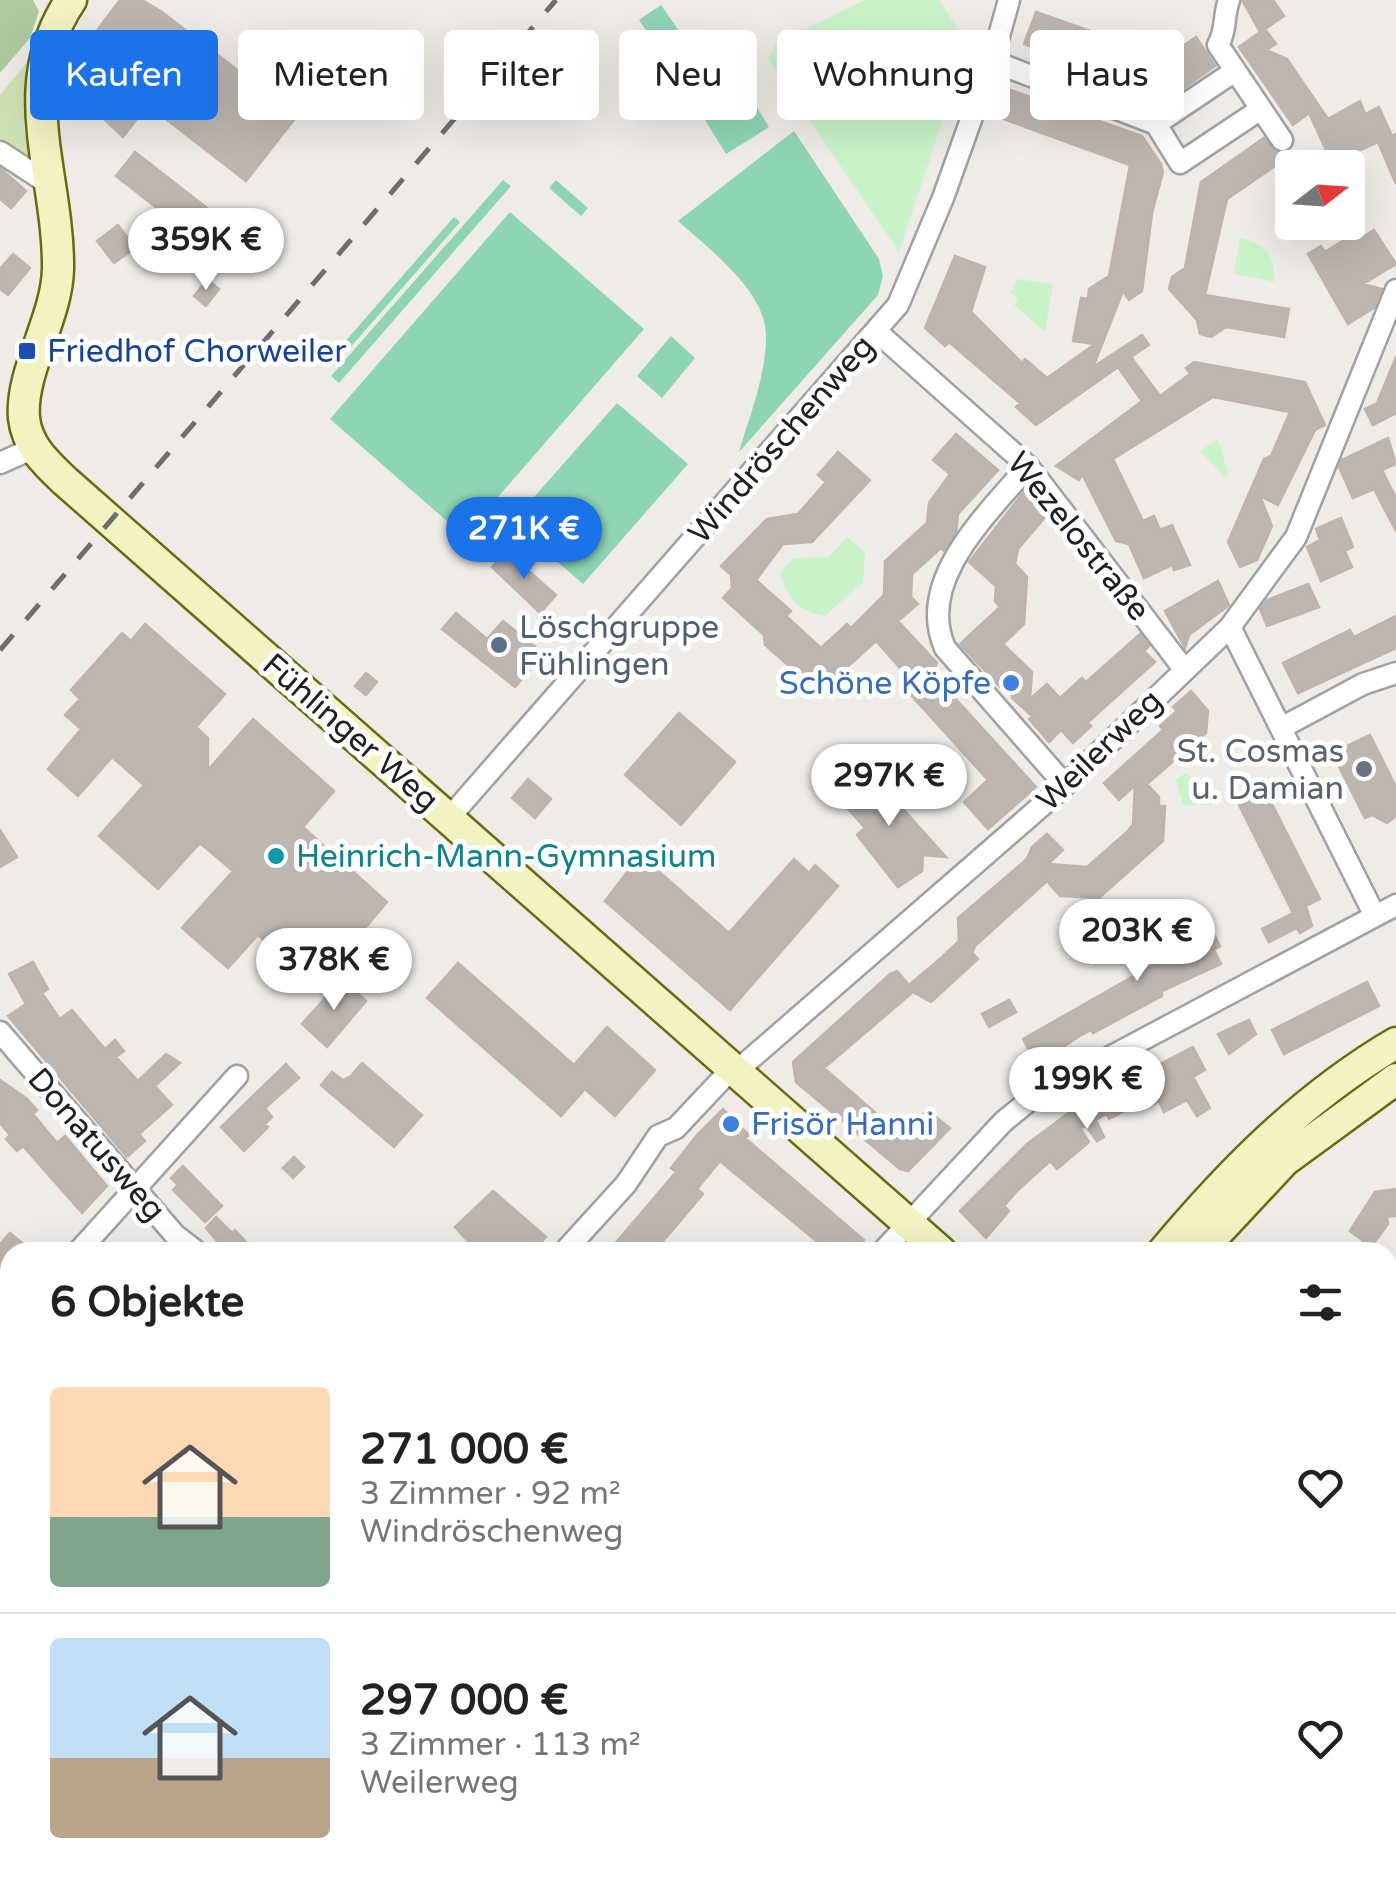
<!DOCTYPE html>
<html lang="de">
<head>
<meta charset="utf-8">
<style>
  :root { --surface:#fff; --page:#f6f6f6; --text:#222; --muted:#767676; --line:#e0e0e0; --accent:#1a73e8 }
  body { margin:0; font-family:"Varela Round",sans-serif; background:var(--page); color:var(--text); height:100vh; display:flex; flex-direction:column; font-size:38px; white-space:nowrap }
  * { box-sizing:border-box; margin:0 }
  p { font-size:32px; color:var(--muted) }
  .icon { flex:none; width:55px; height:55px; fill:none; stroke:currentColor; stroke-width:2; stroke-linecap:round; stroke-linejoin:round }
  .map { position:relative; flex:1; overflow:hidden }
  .drawer { position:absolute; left:0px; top:1242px; width:1398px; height:642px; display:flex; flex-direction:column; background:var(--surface); border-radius:30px 30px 0 0; box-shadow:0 10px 40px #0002 }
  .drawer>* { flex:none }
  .guide { position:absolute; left:30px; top:30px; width:1338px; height:90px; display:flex; gap:20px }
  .needle { width:65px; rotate:73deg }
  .tools { position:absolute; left:1275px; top:150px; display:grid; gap:20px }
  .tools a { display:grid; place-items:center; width:90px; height:90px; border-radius:10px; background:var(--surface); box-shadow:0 10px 40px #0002; font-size:50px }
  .price { position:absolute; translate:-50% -85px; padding:0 22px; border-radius:35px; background:#fff; color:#222; font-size:32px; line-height:65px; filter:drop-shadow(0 2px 5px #0008) }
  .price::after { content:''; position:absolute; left:50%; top:60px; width:30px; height:22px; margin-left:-15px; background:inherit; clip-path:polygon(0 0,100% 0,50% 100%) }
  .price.selected { background:var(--accent); color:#fff }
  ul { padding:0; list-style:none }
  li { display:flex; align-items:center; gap:30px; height:250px; padding:0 50px }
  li+li { border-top:2px solid var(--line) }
  li span { display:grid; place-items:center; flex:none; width:280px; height:200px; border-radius:10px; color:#555 }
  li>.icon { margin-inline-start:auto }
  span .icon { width:120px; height:120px; fill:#fffc; stroke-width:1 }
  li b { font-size:42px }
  h2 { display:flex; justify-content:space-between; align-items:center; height:120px; padding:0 50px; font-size:42px }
  .pill { padding:0 35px; border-radius:10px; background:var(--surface); box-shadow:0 10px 40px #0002; font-size:35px; line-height:90px }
  .pill.selected { background:var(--accent); color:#fff }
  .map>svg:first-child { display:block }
  .grass { fill:#cee3b3 }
  .forest { fill:#afcaa0 }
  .park { fill:#c9f4ca }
  .pitch { fill:#8ed5b5 }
  .building { fill:#bcb5b0; stroke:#bfb3ab; stroke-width:2.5 }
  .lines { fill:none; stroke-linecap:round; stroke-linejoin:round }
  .street-casing { stroke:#a1a1a1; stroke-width:25 }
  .secondary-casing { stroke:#686c11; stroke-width:35 }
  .street { stroke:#fff; stroke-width:20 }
  .secondary { stroke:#f3f2c1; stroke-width:30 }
  .rail { stroke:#6e6e6e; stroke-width:5; stroke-dasharray:20 20; stroke-linecap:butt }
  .transit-dot { fill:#1a4fb4; stroke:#fff; stroke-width:4 }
  .service-dot { fill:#5c6f8a; stroke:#fff; stroke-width:4 }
  .shop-dot { fill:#3f7fe0; stroke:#fff; stroke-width:4 }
  .worship-dot { fill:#6b7280; stroke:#fff; stroke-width:4 }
  .culture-dot { fill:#0f9aa8; stroke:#fff; stroke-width:4 }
  .labels { text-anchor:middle; stroke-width:10; stroke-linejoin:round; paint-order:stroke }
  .transit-label { font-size:32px; fill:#164399; stroke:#fff; text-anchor:start }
  .street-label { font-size:32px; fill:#202020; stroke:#fff }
  .service-label { font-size:32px; fill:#4e5e75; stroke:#fff; text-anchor:start }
  .shop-label { font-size:32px; fill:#366cbe; stroke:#fff; text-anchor:end }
  .worship-label { font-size:32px; fill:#5b616d; stroke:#fff; text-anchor:end }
  .culture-label { font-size:32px; fill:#0d838f; stroke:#fff; text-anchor:start }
</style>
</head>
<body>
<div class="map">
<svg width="1396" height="1884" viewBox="0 0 1396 1884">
  <rect width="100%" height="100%" fill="#efece7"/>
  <path class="grass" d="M28,61L24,126L28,156L21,158L0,138V95Z"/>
  <path class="forest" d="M0,0H33L39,11L30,38L0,73Z"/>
  <path class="park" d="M865,0H939L968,44L899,252L768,59L776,44Z
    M1240,238C1265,243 1276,257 1274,282L1234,274Z
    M1017,279L1053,284L1045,332L1014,305L1018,299L1011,293Z
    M1218,439L1228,473L1226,478L1200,451Z
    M847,537L865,552L863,582L825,616C801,613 785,597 780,573L793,558L829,557Z
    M1185,773L1212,792V805H1183L1176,780Z"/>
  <path class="pitch" d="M661,5L690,47L668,62L639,20Z
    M742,83L769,127L726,154L699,110Z
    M794,131L879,259L883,276L878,295L739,452C749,418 773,357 764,321C755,284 705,245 678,221Z
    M503,180L511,186L339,383L331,376Z
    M556,180L588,208L581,216L549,188Z
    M510,212L644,329L464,536L330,419Z
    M454,217L460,222L334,366L328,361Z
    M671,336L695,358L662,398L637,376Z
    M617,403L688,464L583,584L512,522Z"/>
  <path class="building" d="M120,0H142L162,12L297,116L246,181L144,102L157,85L125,61L130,54L98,29Z
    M1242,0H1273L1284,16L1265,29L1276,44L1266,50L1287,59L1328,119L1360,101L1365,114L1379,107L1392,136L1396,134V184L1378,142L1332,163L1309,113L1293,125L1239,47L1260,32Z
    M1036,12L1130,45L1118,78L1024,44Z
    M1196,37L1215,66L1169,99L1159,94L1151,100L1121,89Z
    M94,80L140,115L123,137L81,97Z
    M1008,89L1142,136L1161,164L1163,172L1152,213L1142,291L1129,300L1123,291L1093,367L1142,335L1149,345L1131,357L1160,396L1190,374L1186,368L1194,362L1305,382L1325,425L1315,430L1278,505L1260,496L1272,526L1257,560L1240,567L1228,542L1264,459L1271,456L1290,412L1213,397L1113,459L1143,521L1154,516L1160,530L1172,525L1190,565L1174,570L1172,565L1144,578L1129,544L1116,541L1082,474L1079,480L1056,466L1142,401L1118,367L1036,425L1016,407L1020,403L949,342L945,346L925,328L955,256L985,267L971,312L1022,363L1025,359L1047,378L1095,344L1073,341L1081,298L1088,299L1089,289L1109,276L1130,165L998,117Z
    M1264,138L1275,152L1288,157L1227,199L1205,295L1289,309L1284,337L1226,327L1211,337L1200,334L1197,320L1169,289L1172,277L1185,268L1201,182Z
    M135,152L230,226L211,250L116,176Z
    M0,168L26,191L11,208L0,199Z
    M118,225L135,248L114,263L97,241Z
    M1374,230L1396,264L1363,284L1382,289L1374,308L1348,324L1308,254L1321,246L1325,252L1357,232L1361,238Z
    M13,254L30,268L8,295L0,289V269Z
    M207,280L219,289L206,306L194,296Z
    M1396,357V413L1373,425L1365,409L1377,403Z
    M956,434L998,470L958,514L956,532L944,551L941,548L912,574L911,597L918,604L898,621L937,663L932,673L1036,787L988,829L964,802L988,780L900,683L908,677L876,641L834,679L825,670L812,671L804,679L765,645L764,635L723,598L732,588L731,575L721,566L767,519L798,514L826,482L818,475L838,452L870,480L812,542L783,544L756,580L791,611L786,616L821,648L847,624L851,628L884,595L885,561L927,523L929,503L950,474L933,460Z
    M1388,438L1396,464L1382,470L1396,498V531L1374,489L1353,498L1339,467L1342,460Z
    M1026,489L1047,515L1018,549L1015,564L1027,577L1024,624L1003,644L1032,672L1030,699L1047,684L1060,698L1082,678L1086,682L1140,634L1149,646L1144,651L1155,662L1088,722L1091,726L1073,743L1061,730L1049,742L1029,719L1032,716L1012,698V689L1001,688L960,644L1000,607L995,601L996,586L969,562Z
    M1341,518L1353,547L1345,551L1352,567L1321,581L1307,547L1320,540L1316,529Z
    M506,551L556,595L540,613L492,567Z
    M1218,581L1229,605L1189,635L1185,648L1165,611Z
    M1308,584L1319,607L1267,626L1260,609L1267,600Z
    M456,613L487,639L503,621L544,654L515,687L442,629Z
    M1396,616V648L1298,693L1283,663L1350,630L1354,637Z
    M145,624L225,694L196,727L208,738V770L253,719L334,791L303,827L387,902L348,948L328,930L305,957L284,958L258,935L228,968L182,928L233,871L200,843L158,889L99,836L144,785L112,757L78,796L48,769L81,729L65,715L80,699L71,690L122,633L131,641Z
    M366,673L377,682L366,695L355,686Z
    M1191,691L1208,711L1206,733L1147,784L1159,797V806H1165L1163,841L1099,898L1060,896L1047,881L975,946L972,953L978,959L931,1002L913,992L824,1068L902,1136L927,1110L950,1128L908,1171L900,1169L796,1082L793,1062L890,974L897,971L909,985L940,959L959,941L958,918L1027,859L1032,847L1047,834L1063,850L1048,864L1087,867L1127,832L1133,824L1135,785L1119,800L1104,783L1163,730L1160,726L1177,711L1173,707Z
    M679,713L735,762L681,825L625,775Z
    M1370,735L1396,787V816L1387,823L1372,815L1365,818L1332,753Z
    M877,770L908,805L903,809L946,857L923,855L922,871L898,887L857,835L865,828L840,800Z
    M528,779L551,799L535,818L512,798Z
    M1266,792L1320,899L1306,906L1312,926L1300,933L1297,928L1269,942L1262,929L1293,913L1239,805Z
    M0,830L17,857L0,867Z
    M640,855L729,933L794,859L809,873L815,865L838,886L730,1010L605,901Z
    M1187,903L1191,909L1197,905L1202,912L1220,946L1214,950L1221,964L1162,991V996L1093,1033L1091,1030L1078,1037L1037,1064L1023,1039L1178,951L1160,918Z
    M33,962L48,989L42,993L60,1019L72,1010L105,1049L115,1040L124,1051L116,1057L138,1081L166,1054L180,1063L155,1086L172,1105L139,1134L145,1141L127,1157L8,1016L26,1004L9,974Z
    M458,963L574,1065L607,1027L655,1070L615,1116L585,1089L561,1116L427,998Z
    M342,979L366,1001L327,1047L302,1024Z
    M1367,982L1379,1006L1284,1054L1272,1030Z
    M1009,1000L1016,1012L989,1027L982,1014Z
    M1249,1020L1256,1034L1229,1054L1218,1034Z
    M1193,1047L1205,1070L1193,1077L1210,1108L1197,1116L1187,1100L1164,1112L1159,1101L1143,1109L1140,1103L1109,1119L1107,1114L1096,1120L1104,1137L1097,1141L1086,1126L1080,1128L1089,1142L1057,1169L1050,1161L1017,1191L1004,1206L1009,1211L986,1238L960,1211L1027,1144L1074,1109Z
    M362,1063L422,1115L394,1147L321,1085L332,1072L343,1080L351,1076Z
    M286,1064L299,1078L265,1108L272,1117L265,1124L268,1127L244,1151L221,1127Z
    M0,1080L26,1098L37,1110L33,1114L57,1143L65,1136L107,1186L82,1213L23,1146L17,1151L6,1139L10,1135L0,1123Z
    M723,1109L749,1135L745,1138L864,1240L853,1252H816L821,1246L814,1239L720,1161L697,1189L703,1194L654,1252H608L676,1172L671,1168L697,1135Z
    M294,1157L304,1167L293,1178L283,1168Z
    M183,1166L222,1206L205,1222L173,1190L178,1185L171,1178Z
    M1396,1189V1216L1387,1217L1388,1224L1371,1247L1350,1231L1375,1192Z
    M493,1191L546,1237L533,1252H478L455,1227Z
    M216,1217L232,1233L235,1230L255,1252H226L206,1228Z
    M10,1233L22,1243L0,1268V1244Z"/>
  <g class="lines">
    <defs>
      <path id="street" d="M1229,0C1223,16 1227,29 1218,45L1282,140
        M992,61L1156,124L1180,163L1261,109
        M1156,124L1235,71
        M0,152L46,182
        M876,331L1028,466L1184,669
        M0,463L34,448
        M1028,466C988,514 915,580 945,648L1065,785
        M1230,627L1375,916
        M1281,728L1363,684L1396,673
        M449,818L898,305L943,198L992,61L1009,0
        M0,1032L175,1235L197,1252
        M78,1252L237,1076
        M564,1252L626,1184L658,1136L676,1128L723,1078L747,1062L1061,789L1230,627L1296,537L1396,290
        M882,1252L1003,1122L1031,1099L1396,905
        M0,1343L10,1331
        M0,1512L10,1513
        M0,1644L10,1631
        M0,1843L10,1831
        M233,1884L235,1875
        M455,1884L459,1875"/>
      <path id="secondary" d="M71,0C12,87 59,174 58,269C57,318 20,372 24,418C27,446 46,463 65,481L941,1252
        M1163,1252C1231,1171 1304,1097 1396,1043
        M1199,1252L1284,1161L1396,1079
        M640,1884L649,1875
        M683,1884L691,1875"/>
    </defs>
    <use href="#street" class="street-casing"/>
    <use href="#secondary" class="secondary-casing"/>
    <use href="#street" class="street"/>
    <use href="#secondary" class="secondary"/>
    <path class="rail" d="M0,650L556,0"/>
  </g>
  <rect class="transit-dot" x="17" y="341" width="20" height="20" rx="5"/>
  <circle class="service-dot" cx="499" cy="645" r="10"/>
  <g class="shop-dot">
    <circle cx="1011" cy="683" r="10"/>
    <circle cx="731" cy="1124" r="10"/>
  </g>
  <circle class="worship-dot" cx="1364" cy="769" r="10"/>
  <circle class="culture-dot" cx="276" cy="856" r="10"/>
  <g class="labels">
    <g class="transit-label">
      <text x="47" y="362">Friedhof Chorweiler</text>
    </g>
    <g class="street-label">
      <text transform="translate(781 439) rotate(-49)" y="11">Windröschenweg</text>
      <text transform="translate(1079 536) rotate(51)" y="11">Wezelostraße</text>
      <text transform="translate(351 732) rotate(41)" y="11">Fühlinger Weg</text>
      <text transform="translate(1099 750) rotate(-44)" y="11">Weilerweg</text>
      <text transform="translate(97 1144) rotate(49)" y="11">Donatusweg</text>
    </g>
    <g class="service-label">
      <text x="519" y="638">Löschgruppe<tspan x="519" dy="37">Fühlingen</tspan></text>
    </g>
    <g class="shop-label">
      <text x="991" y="694">Schöne Köpfe</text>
      <text x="751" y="1135" text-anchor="start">Frisör Hanni</text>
    </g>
    <g class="worship-label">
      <text x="1344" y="762">St. Cosmas<tspan x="1344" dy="37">u. Damian</tspan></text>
    </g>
    <g class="culture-label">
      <text x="296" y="867">Heinrich-Mann-Gymnasium</text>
    </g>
  </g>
</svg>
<div class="tools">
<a><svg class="needle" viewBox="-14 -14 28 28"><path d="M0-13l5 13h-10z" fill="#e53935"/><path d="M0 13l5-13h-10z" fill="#767676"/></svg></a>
</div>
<b class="price" style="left:206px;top:293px">359K €</b>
<b class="price selected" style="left:524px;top:582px">271K €</b>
<b class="price" style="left:889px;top:829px">297K €</b>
<b class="price" style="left:1137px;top:984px">203K €</b>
<b class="price" style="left:334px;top:1013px">378K €</b>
<b class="price" style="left:1087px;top:1132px">199K €</b>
<div class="guide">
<a class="pill selected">Kaufen</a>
<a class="pill">Mieten</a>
<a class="pill">Filter</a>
<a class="pill">Neu</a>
<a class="pill">Wohnung</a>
<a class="pill">Haus</a>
</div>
<section class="drawer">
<h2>6 Objekte<svg class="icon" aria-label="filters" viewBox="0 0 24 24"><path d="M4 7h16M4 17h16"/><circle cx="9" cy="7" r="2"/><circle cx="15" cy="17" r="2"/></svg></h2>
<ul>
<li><span style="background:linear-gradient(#ffd9b3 65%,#7fa58c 0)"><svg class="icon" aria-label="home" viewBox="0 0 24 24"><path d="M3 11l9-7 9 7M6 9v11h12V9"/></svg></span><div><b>271 000 €</b><p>3 Zimmer · 92 m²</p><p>Windröschenweg</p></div><svg class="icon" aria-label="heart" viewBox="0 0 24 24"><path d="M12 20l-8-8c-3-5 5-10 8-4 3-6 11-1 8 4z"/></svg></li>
<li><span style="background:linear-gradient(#bfe0f5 60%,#b9a48a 0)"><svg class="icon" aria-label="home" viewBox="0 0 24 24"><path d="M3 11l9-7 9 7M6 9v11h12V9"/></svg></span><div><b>297 000 €</b><p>3 Zimmer · 113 m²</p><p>Weilerweg</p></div><svg class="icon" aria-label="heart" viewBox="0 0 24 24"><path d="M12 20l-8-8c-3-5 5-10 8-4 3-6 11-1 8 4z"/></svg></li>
</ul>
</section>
</div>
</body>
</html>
